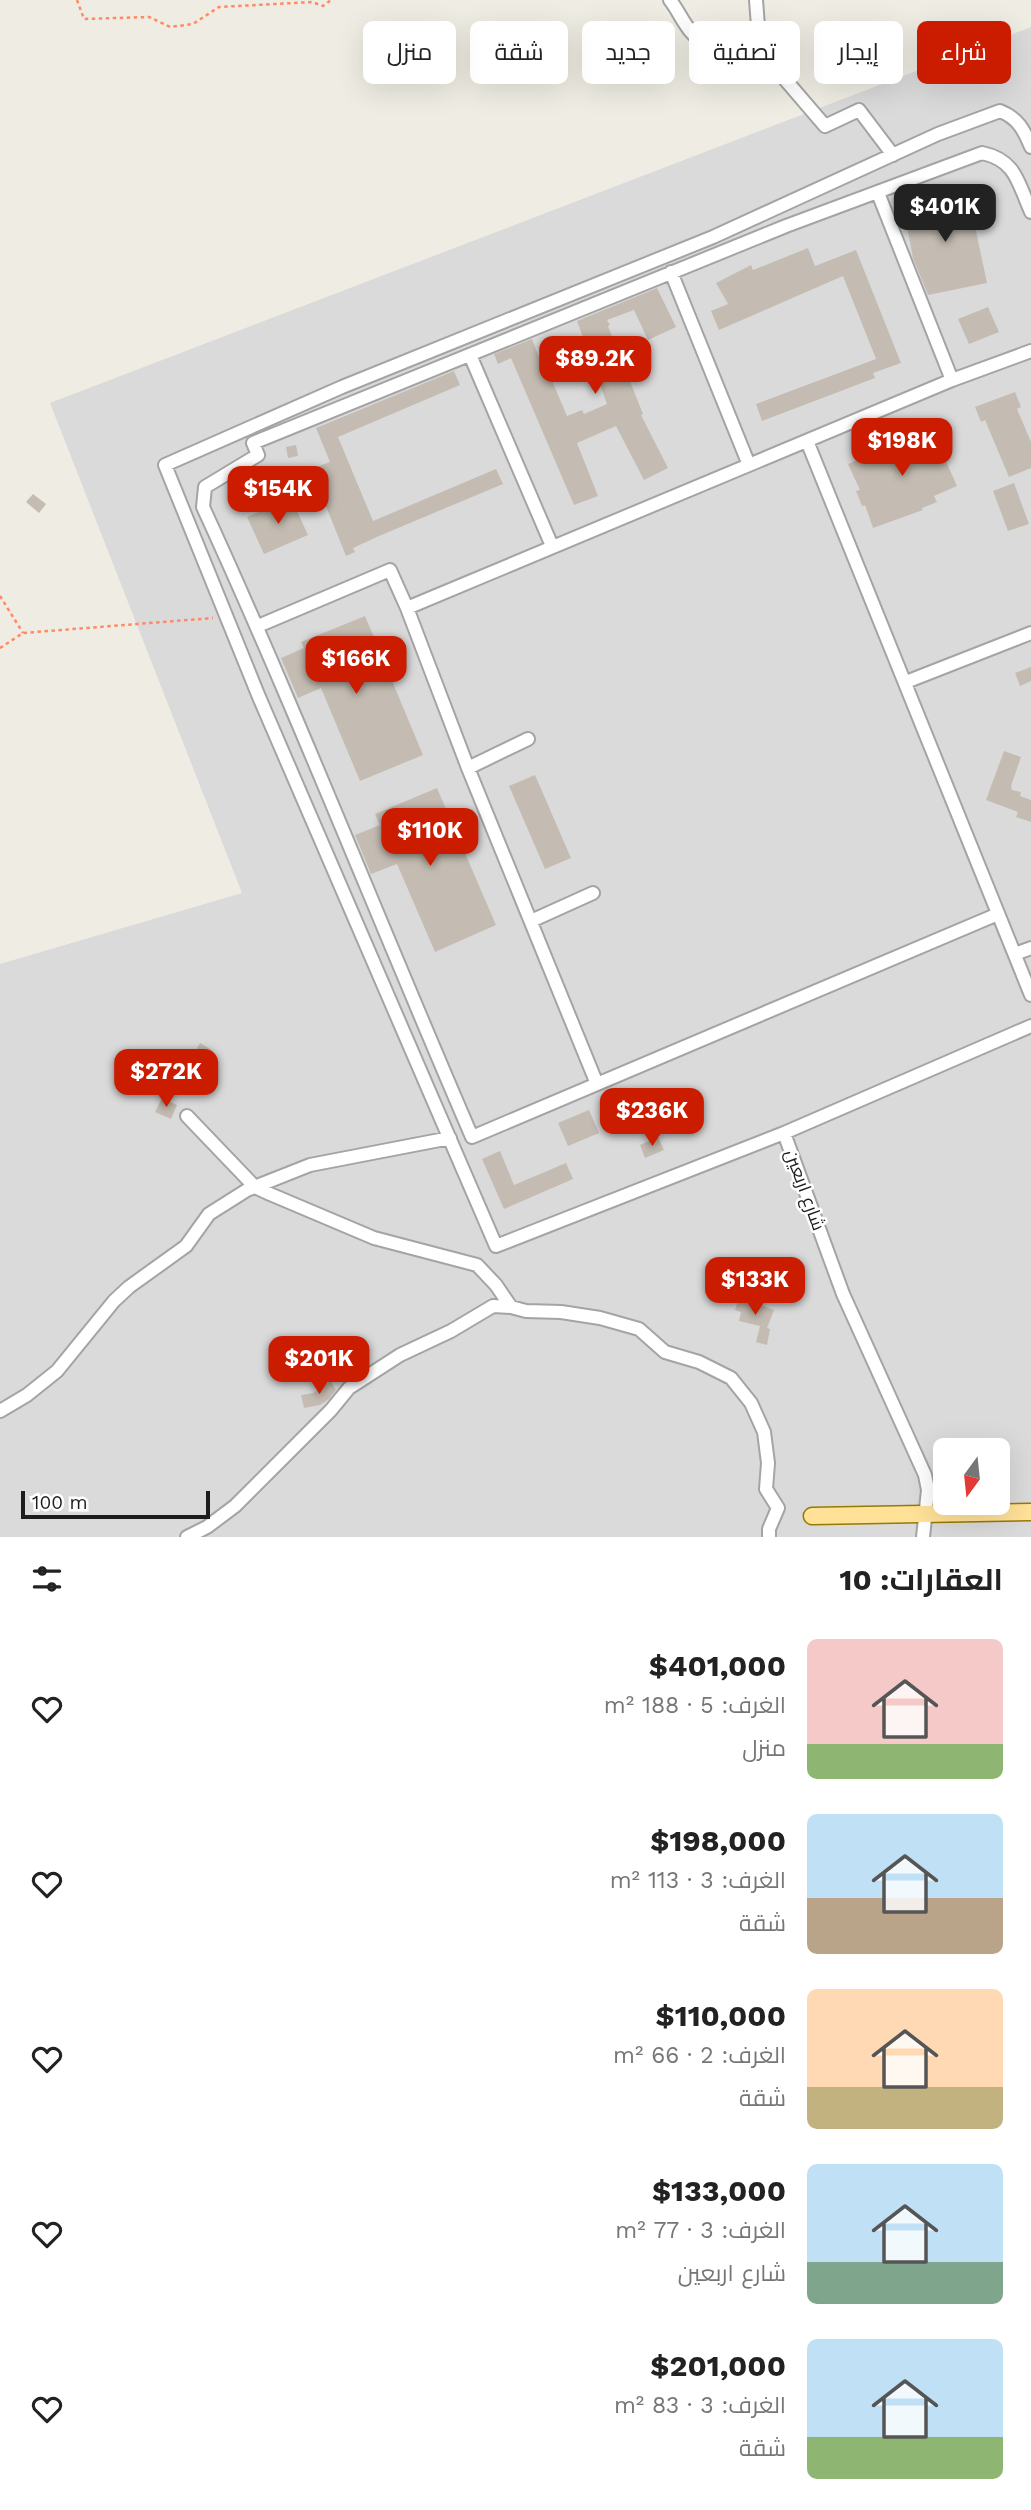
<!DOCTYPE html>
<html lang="ar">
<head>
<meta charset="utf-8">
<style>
  :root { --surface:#fff; --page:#f6f6f6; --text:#222; --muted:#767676; --accent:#cb1c00 }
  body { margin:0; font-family:"Work Sans",Cairo,sans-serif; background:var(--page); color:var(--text); direction:rtl; height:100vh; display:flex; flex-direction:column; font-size:26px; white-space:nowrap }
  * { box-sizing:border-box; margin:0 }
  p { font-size:23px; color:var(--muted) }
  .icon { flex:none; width:38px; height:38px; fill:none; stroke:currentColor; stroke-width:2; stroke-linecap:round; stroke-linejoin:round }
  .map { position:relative; height:1537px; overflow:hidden; direction:ltr }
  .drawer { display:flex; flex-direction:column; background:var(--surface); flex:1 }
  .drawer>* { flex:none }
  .top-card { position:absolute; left:21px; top:21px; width:990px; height:63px; direction:rtl; display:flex; gap:14px }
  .needle { width:46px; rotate:195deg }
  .controls { position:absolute; left:933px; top:1438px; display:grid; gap:14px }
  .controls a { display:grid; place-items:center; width:77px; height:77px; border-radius:10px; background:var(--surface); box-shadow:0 7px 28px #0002; font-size:35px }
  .scale { position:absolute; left:21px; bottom:18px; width:189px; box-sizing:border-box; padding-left:7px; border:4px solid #1d1d1d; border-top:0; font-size:19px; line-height:24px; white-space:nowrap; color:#1d1d1d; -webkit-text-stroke:5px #fff; paint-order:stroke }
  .price { position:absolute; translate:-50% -60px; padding:0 16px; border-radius:14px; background:var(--accent); color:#fff; font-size:23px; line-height:46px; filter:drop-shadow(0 2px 4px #0008) }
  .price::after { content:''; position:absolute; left:50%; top:42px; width:21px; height:16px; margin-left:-10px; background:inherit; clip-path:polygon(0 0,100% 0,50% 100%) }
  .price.active { background:#222; color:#fff }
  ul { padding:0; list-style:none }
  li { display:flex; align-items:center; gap:21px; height:175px; padding:0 28px }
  li span { display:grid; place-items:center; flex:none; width:196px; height:140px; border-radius:10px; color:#555 }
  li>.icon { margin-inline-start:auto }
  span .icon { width:84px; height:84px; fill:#fffc; stroke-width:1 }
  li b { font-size:30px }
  h2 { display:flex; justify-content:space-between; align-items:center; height:84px; padding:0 28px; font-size:30px }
  .pill { padding:0 24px; border-radius:10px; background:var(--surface); box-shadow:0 7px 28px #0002; font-size:24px; line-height:63px }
  .pill.active { background:var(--accent); color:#fff }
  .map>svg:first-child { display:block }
  .residential { fill:#dbdada; fill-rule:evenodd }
  .building { fill:#c4bcb2 }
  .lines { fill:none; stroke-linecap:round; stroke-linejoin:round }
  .minor-casing { stroke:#a4a4a4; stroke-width:16 }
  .major-casing { stroke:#977a00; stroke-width:19 }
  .path { stroke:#fe8a65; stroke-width:2.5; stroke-dasharray:3.5 3.5; stroke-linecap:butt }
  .minor { stroke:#fff; stroke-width:12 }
  .major { stroke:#ffe198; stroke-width:16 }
  .labels { text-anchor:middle; stroke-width:5; stroke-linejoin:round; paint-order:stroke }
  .street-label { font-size:18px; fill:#1d1d1d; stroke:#fff }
</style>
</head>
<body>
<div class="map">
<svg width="1031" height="1537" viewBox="0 0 1031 1537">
  <rect width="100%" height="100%" fill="#efede3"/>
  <path class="residential" d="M1031,27V1537H0V964L242,893L50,403ZM945,1451H998V1503H945Z"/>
  <path class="building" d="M968,193L987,283L928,295L913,258L903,206Z
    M808,248L815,266L856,250L901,363L873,373L875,378L762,421L756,404L876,359L843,276L719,330L711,311L728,304L716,283L751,265L753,270Z
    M657,288L676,327L648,340L634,310L607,320L610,325L608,326L643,414L641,415L668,468L644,480L616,426L577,443L598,496L574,505L511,358L498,364L494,354L532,339L542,365L545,364L567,416L582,410L584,414L607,404L577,321Z
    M988,307L999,332L969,344L958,319Z
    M454,371L460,385L338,437L373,521L496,469L503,484L379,536L353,548L355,552L346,556L311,469L330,462L316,428Z
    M1015,392L1021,407L1017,409L1031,442V468L1009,477L985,420L981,422L975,407Z
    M931,428L957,486L934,496L937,502L922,508L923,510L873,528L865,505L862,506L856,491L860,490L848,464Z
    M296,445L298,456L288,458L286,447Z
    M1014,483L1029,524L1008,531L993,491Z
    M33,494L46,504L39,513L26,502Z
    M291,498L308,535L264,554L247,517Z
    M365,616L423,755L360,781L321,688L298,698L281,658L304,648L301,642Z
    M1031,667V681L1020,686L1015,673Z
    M1004,751L1021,757L1011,786L1012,790L1021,792L1020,796L1031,800V822L1016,817L1018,812L986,800Z
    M535,775L571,858L545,869L509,786Z
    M437,788L496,925L435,952L397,864L371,874L355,835L380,825L375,814Z
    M200,1043L212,1050L202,1067L190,1060Z
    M162,1098L177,1105L171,1119L155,1112Z
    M589,1110L599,1133L568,1146L558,1123Z
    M658,1137L664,1150L645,1158L640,1145Z
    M500,1151L514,1185L566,1163L573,1179L504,1209L482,1159Z
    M740,1295L759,1301V1304L774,1310L767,1328L770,1329L767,1345L756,1342L760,1326L739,1321L741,1312L735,1310Z
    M331,1381L336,1390L329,1399L320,1405L304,1408L301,1395L313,1393Z"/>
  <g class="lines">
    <defs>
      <path id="minor" d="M670,0C678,10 683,23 692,33C717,63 735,60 771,63
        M756,0L758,26L771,63L825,126L859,110L893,155
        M878,193L952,380
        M671,272L749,465
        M470,355L552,546
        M807,441L1031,995
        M407,608L468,768L597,1084
        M258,626L390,570L407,608L952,380L1031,351
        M906,682L1031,633
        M468,768L528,739
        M998,914L472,1137C381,927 298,714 203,507L205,487L258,455L253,443L786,226L982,153C1016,160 1018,183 1031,212
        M531,921L593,893
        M1015,954L1031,948
        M187,1116L255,1187L270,1194L374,1238L477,1265L496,1285L511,1307L526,1311L561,1312L600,1318L639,1329L665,1352L699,1362L731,1378L751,1403L764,1432L768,1463L766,1489L778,1508L769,1529V1537
        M784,1133L496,1246L259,697L165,465L342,387L713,237L938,134L1000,111C1018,118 1024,130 1031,147
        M0,1411L27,1395L57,1371L114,1301L129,1287L186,1246L209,1214L247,1190L310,1165L450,1138
        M187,1537L207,1527L235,1506L331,1410L349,1388L400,1355L451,1331L493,1306L511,1307
        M923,1537L928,1490L925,1475L843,1294L784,1133L1031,1026"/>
      <path id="major" d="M812,1516L1031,1512"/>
    </defs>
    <use href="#minor" class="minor-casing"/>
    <use href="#major" class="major-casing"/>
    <path class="path" d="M77,0L84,19L149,17L170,27L193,24L219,7L312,2L323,6L331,0
      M0,596L23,633
      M0,648L23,633L213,618"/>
    <use href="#minor" class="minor"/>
    <use href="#major" class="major"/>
  </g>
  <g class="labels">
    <g class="street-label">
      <text transform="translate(805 1190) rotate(70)" y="6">شارع اربعين</text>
    </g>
  </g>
</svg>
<div class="controls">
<a><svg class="needle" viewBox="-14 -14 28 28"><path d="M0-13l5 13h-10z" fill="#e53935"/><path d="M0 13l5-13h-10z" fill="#767676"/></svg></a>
</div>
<div class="scale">100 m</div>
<b class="price active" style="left:945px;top:244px">$401K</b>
<b class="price" style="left:595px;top:396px">$89.2K</b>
<b class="price" style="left:902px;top:478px">$198K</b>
<b class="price" style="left:278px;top:526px">$154K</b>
<b class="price" style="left:356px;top:696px">$166K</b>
<b class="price" style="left:430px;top:868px">$110K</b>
<b class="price" style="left:166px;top:1109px">$272K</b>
<b class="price" style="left:652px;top:1148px">$236K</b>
<b class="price" style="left:755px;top:1317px">$133K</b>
<b class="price" style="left:319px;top:1396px">$201K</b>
<div class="top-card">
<a class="pill active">شراء</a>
<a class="pill">إيجار</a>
<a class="pill">تصفية</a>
<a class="pill">جديد</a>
<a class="pill">شقة</a>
<a class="pill">منزل</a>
</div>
</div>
<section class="drawer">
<h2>العقارات: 10<svg class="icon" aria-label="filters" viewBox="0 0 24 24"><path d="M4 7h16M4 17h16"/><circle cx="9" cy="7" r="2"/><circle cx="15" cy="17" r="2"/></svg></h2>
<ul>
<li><span style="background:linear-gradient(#f6c9c9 75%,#8fb573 0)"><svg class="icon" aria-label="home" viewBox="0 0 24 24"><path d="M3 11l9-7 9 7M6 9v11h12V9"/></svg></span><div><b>$401,000</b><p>الغرف: 5 · 188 m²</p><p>منزل</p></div><svg class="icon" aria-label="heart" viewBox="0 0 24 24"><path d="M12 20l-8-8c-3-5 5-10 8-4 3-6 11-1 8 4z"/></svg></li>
<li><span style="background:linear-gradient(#bfe0f5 60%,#b9a48a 0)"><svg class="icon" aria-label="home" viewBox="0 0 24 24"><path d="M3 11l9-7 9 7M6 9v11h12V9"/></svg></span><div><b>$198,000</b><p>الغرف: 3 · 113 m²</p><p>شقة</p></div><svg class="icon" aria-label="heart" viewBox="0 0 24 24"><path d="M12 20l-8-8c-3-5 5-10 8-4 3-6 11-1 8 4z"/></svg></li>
<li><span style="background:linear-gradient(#ffd9b3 70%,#c2b280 0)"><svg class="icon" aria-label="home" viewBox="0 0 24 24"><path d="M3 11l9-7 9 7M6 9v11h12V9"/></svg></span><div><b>$110,000</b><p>الغرف: 2 · 66 m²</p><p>شقة</p></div><svg class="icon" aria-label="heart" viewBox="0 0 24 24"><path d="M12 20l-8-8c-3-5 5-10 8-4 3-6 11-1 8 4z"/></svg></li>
<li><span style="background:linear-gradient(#bfe0f5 70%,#7fa58c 0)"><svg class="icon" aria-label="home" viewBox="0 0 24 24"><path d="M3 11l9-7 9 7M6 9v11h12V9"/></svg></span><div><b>$133,000</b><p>الغرف: 3 · 77 m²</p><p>شارع اربعين</p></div><svg class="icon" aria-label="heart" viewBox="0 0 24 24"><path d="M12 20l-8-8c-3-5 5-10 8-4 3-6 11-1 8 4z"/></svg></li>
<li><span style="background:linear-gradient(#bfe0f5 70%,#8fb573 0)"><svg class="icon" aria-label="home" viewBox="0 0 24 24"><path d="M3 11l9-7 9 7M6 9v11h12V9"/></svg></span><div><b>$201,000</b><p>الغرف: 3 · 83 m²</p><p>شقة</p></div><svg class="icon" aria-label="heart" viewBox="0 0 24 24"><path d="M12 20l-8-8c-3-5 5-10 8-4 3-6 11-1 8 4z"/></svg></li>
</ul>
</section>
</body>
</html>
